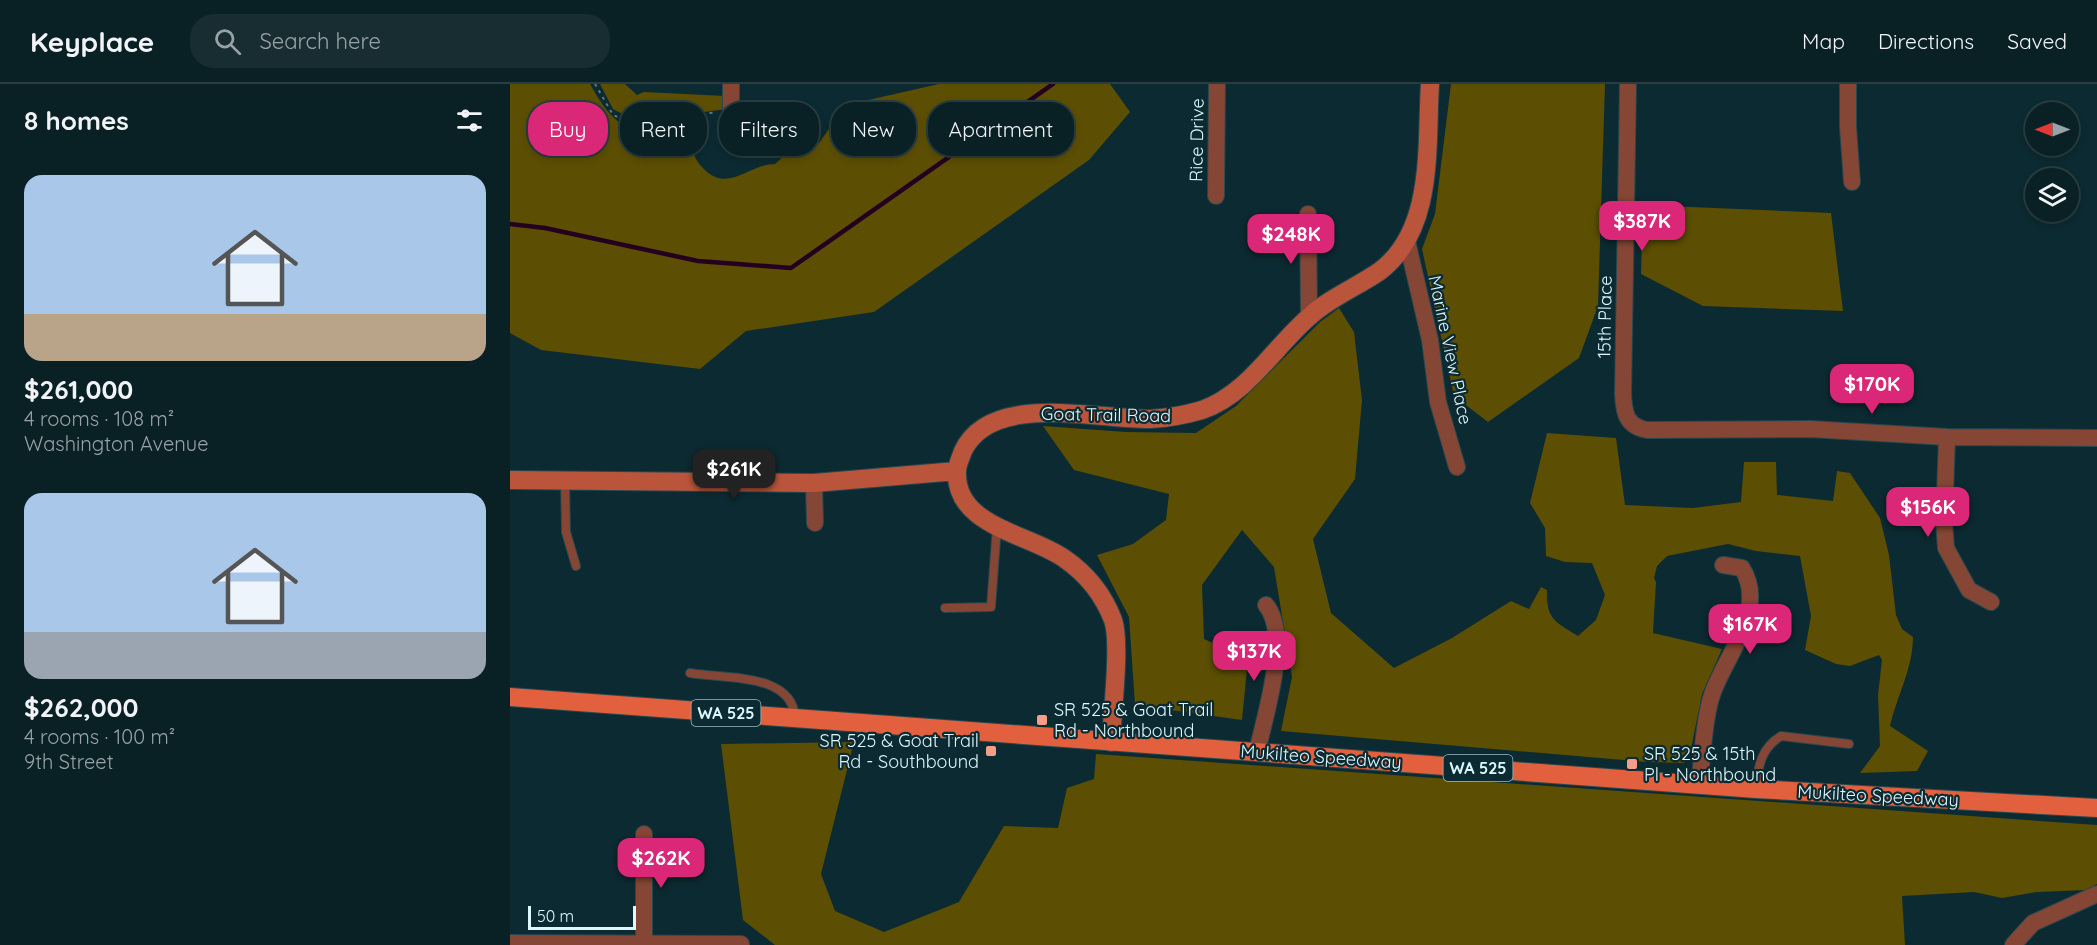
<!DOCTYPE html>
<html lang="en">
<head>
<meta charset="utf-8">
<style>
  :root { --surface:#092025; --page:#172d32; --text:#f1f3f6; --muted:#99a3a7; --line:#293e42; --accent:#db2777 }
  body { margin:0; font-family:Quicksand,sans-serif; background:var(--page); color:var(--text); height:100vh; display:flex; flex-direction:column; font-size:22px; white-space:nowrap }
  * { box-sizing:border-box; margin:0 }
  p { font-size:20px; color:var(--muted) }
  .icon { flex:none; width:33px; height:33px; fill:none; stroke:currentColor; stroke-width:2; stroke-linecap:round; stroke-linejoin:round }
  .map { position:relative; flex:1; overflow:hidden }
  .side { display:flex; flex-direction:column; background:var(--surface); width:510px }
  .side>* { flex:none }
  .banner { position:absolute; left:18px; top:18px; width:570px; height:54px; display:flex; gap:12px }
  .needle { width:39px; rotate:270deg }
  .controls { position:absolute; left:1515px; top:18px; display:grid; gap:12px }
  .controls a { display:grid; place-items:center; width:54px; height:54px; border-radius:50%; background:var(--surface); box-shadow:0 3px 9px #0003,0 0 0 2px var(--line); font-size:30px }
  .scale { position:absolute; left:18px; bottom:15px; width:108px; box-sizing:border-box; padding-left:6px; border:3px solid #def7fe; border-top:0; font-size:16px; line-height:21px; white-space:nowrap; color:#def7fe; -webkit-text-stroke:4px #0c2a31; paint-order:stroke }
  .price { position:absolute; translate:-50% -51px; padding:0 14px; border-radius:12px; background:var(--accent); color:#fff; font-size:20px; line-height:39px; filter:drop-shadow(0 2px 3px #0008) }
  .price::after { content:''; position:absolute; left:50%; top:36px; width:18px; height:14px; margin-left:-9px; background:inherit; clip-path:polygon(0 0,100% 0,50% 100%) }
  .price.active { background:#222; color:#fff }
  ul { padding:0; list-style:none }
  li { display:grid; align-content:center; gap:12px; height:318px; padding:0 24px }
  li span { display:grid; place-items:center; height:186px; border-radius:18px; color:#555 }
  li>.icon { margin-inline-start:auto }
  span .icon { width:108px; height:108px; fill:#fffc; stroke-width:1 }
  li b { font-size:26px }
  h2 { display:flex; justify-content:space-between; align-items:center; height:72px; padding:0 24px; font-size:26px }
  .tag { padding:0 21px; border-radius:24px; background:var(--surface); box-shadow:0 3px 9px #0003,0 0 0 2px var(--line); font-size:21px; line-height:54px }
  .tag.active { background:var(--accent); color:#fff }
  header { display:flex; align-items:center; gap:36px; box-sizing:border-box; height:84px; padding:0 30px; background:var(--surface); border-bottom:2px solid var(--line) }
  header strong { font-size:28px }
  nav { display:flex; gap:33px; margin-inline-start:auto; font-size:21px }
  .search { width:420px; height:54px; background:var(--page); display:flex; align-items:center; gap:15px; box-sizing:border-box; padding:0 21px; border-radius:24px; color:var(--muted); font-size:22px }
  main { display:flex; flex:1; min-height:0 }
  .map>svg:first-child { display:block }
  .green { fill:#5c4e03 }
  .lines { fill:none; stroke-linecap:round; stroke-linejoin:round }
  .stream { stroke:#24001e; stroke-width:4.5 }
  .lane-casing { stroke:#29474e; stroke-width:10 }
  .street-casing { stroke:#29474e; stroke-width:18 }
  .secondary-casing { stroke:#29474e; stroke-width:20 }
  .primary-casing { stroke:#29474e; stroke-width:20 }
  .path { stroke:#5d7980; stroke-width:2; stroke-dasharray:3 4.5; stroke-linecap:butt }
  .lane { stroke:#854635; stroke-width:8 }
  .street { stroke:#854635; stroke-width:16 }
  .secondary { stroke:#ba553b; stroke-width:18 }
  .primary { stroke:#e2603d; stroke-width:18 }
  .poi-dot { fill:#f49e87; stroke:#0c2a31; stroke-width:2 }
  .labels { text-anchor:middle; stroke-width:4.5; stroke-linejoin:round; paint-order:stroke }
  .shield { fill:#0c2a31; stroke:#9fbac0; stroke-width:1.5 }
  .shield-label { font-size:16px; font-weight:bold; fill:#def7fe }
  .street-label { font-size:18px; fill:#def7fe; stroke:#0c2a31 }
  .poi-label { font-size:18px; fill:#def7fe; stroke:#0c2a31; text-anchor:start }
</style>
</head>
<body>
<header>
<strong>Keyplace</strong>
<div class="search"><svg class="icon" aria-label="search" viewBox="0 0 24 24"><circle cx="10" cy="10" r="6"/><path d="M15 15l6 6"/></svg>Search here</div>
<nav><a>Map</a><a>Directions</a><a>Saved</a></nav>
</header>
<main>
<section class="side">
<h2>8 homes<svg class="icon" aria-label="filters" viewBox="0 0 24 24"><path d="M4 7h16M4 17h16"/><circle cx="9" cy="7" r="2"/><circle cx="15" cy="17" r="2"/></svg></h2>
<ul>
<li><span style="background:linear-gradient(#a9c7e8 75%,#b9a48a 0)"><svg class="icon" aria-label="home" viewBox="0 0 24 24"><path d="M3 11l9-7 9 7M6 9v11h12V9"/></svg></span><div><b>$261,000</b><p>4 rooms · 108 m²</p><p>Washington Avenue</p></div></li>
<li><span style="background:linear-gradient(#a9c7e8 75%,#9aa5b1 0)"><svg class="icon" aria-label="home" viewBox="0 0 24 24"><path d="M3 11l9-7 9 7M6 9v11h12V9"/></svg></span><div><b>$262,000</b><p>4 rooms · 100 m²</p><p>9th Street</p></div></li>
</ul>
</section>
<div class="map">
<svg width="1587" height="861" viewBox="0 0 1587 861">
  <rect width="100%" height="100%" fill="#0c2a31"/>
  <path class="green" d="M0,0H80C92,21 107,46 134,48C149,49 161,43 176,47C182,58 182,73 191,82C217,112 238,80 265,80L287,60L309,59L336,21L429,0H600L620,28L579,76L364,228L236,247L190,285L31,266L0,249Z
    M90,0H115L127,11L134,8L216,12L217,25L126,37L103,25Z
    M941,0H1095L1088,222L1069,274L978,338L944,312L912,165L925,130Z
    M1133,121L1321,129L1333,227L1193,222L1131,190Z
    M829,224L844,248L852,316L845,395L803,455L821,529L884,584L942,554L1001,517L1019,525L1031,503L1037,506C1036,535 1045,538 1068,552L1086,536L1095,511L1082,479L1055,478L1036,472L1035,444L1020,419L1037,349L1106,354L1115,421L1183,424L1231,418L1234,378H1266L1267,411L1323,417L1327,387L1340,389L1370,434L1379,471L1386,531L1392,545L1403,553C1403,584 1387,612 1380,642L1418,667L1407,687L1350,689L1370,662L1368,611L1372,576L1369,571L1340,582L1326,580L1295,566L1301,532L1290,472L1246,467L1218,460L1157,472L1147,482L1144,494L1146,498L1143,549L1212,565L1192,610L1181,665L1174,679L1137,678L771,647L782,593L764,483L732,446L692,501L694,555L738,575L732,636L625,621L619,533L587,471L623,460L656,436L659,410L564,386L533,342L616,348L686,349L726,322L810,238Z
    M344,658L311,790L325,827L374,848L449,818L494,742L548,744L557,704L584,695L586,670L1587,741V800L1577,806L1527,808L1492,814L1464,808L1392,812L1395,861H265L233,836L211,660Z"/>
  <g class="lines">
    <path class="stream" d="M0,140L35,144L188,177L281,184L543,0"/>
    <defs>
      <path id="lane" d="M55,397L56,448L66,482
        M435,524L481,523L487,442
        M180,589C213,595 283,588 285,634
        M1246,705C1248,682 1251,664 1271,652L1339,660"/>
      <path id="street" d="M221,0V26
        M1118,0L1113,310C1114,329 1116,342 1137,346L1300,345L1437,353L1587,354
        M1338,0V43L1342,98
        M706,112L707,0
        M798,130L799,232
        M897,157L920,256L928,318L947,383
        M1437,353L1434,438L1436,464L1459,506L1481,518
        M304,399L305,439
        M747,668C755,631 781,552 756,521
        M1189,701C1193,672 1193,641 1201,614C1212,575 1259,527 1232,484L1213,481
        M0,859L231,860
        M134,860V750
        M1503,861L1523,839L1587,810"/>
      <path id="secondary" d="M0,396L304,399L447,387
        M601,658C602,630 611,558 603,536C593,510 578,491 555,475C521,450 444,443 447,387C447,381 451,373 453,367C481,307 589,336 640,335C658,334 675,331 692,326C738,310 764,263 799,233C819,214 847,203 870,187C925,145 916,62 920,0"/>
      <path id="primary" d="M0,613L1246,705L1587,724"/>
    </defs>
    <use href="#lane" class="lane-casing"/>
    <use href="#street" class="street-casing"/>
    <use href="#secondary" class="secondary-casing"/>
    <use href="#primary" class="primary-casing"/>
    <path class="path" d="M85,0L103,31L124,40L207,28"/>
    <use href="#lane" class="lane"/>
    <use href="#street" class="street"/>
    <use href="#secondary" class="secondary"/>
    <use href="#primary" class="primary"/>
  </g>
  <g class="poi-dot">
    <rect x="526" y="630" width="12" height="12" rx="3"/>
    <rect x="475" y="661" width="12" height="12" rx="3"/>
    <rect x="1116" y="674" width="12" height="12" rx="3"/>
  </g>
  <g class="labels">
    <g class="shield">
      <rect x="181.5" y="616" width="69" height="26" rx="4.5"/>
      <rect x="933.5" y="671" width="69" height="26" rx="4.5"/>
    </g>
    <g class="shield-label">
      <text x="216" y="635">WA 525</text>
      <text x="968" y="690">WA 525</text>
    </g>
    <g class="street-label">
      <text transform="translate(687 56) rotate(-89)" y="6">Rice Drive</text>
      <text transform="translate(1095 233) rotate(-89)" y="6">15th Place</text>
      <text transform="translate(940 266) rotate(78)" y="6">Marine View Place</text>
      <text transform="translate(596 331) rotate(1)" y="6">Goat Trail Road</text>
      <text transform="translate(811 673) rotate(4)" y="6">Mukilteo Speedway</text>
      <text transform="translate(1368 712) rotate(3)" y="6">Mukilteo Speedway</text>
    </g>
    <g class="poi-label">
      <text x="544" y="632">SR 525 &amp; Goat Trail<tspan x="544" dy="21">Rd - Northbound</tspan></text>
      <text x="469" y="663" text-anchor="end">SR 525 &amp; Goat Trail<tspan x="469" dy="21">Rd - Southbound</tspan></text>
      <text x="1134" y="676">SR 525 &amp; 15th<tspan x="1134" dy="21">Pl - Northbound</tspan></text>
    </g>
  </g>
</svg>
<div class="controls">
<a><svg class="needle" viewBox="-14 -14 28 28"><path d="M0-13l5 13h-10z" fill="#e53935"/><path d="M0 13l5-13h-10z" fill="#99a3a7"/></svg></a>
<a><svg class="icon" aria-label="layers" viewBox="0 0 24 24"><path d="M12 4l9 5-9 5-9-5zM3 14l9 5 9-5"/></svg></a>
</div>
<div class="scale">50 m</div>
<b class="price" style="left:1132px;top:168px">$387K</b>
<b class="price" style="left:781px;top:181px">$248K</b>
<b class="price" style="left:1362px;top:331px">$170K</b>
<b class="price active" style="left:224px;top:416px">$261K</b>
<b class="price" style="left:1418px;top:454px">$156K</b>
<b class="price" style="left:1240px;top:571px">$167K</b>
<b class="price" style="left:744px;top:598px">$137K</b>
<b class="price" style="left:151px;top:805px">$262K</b>
<div class="banner">
<a class="tag active">Buy</a>
<a class="tag">Rent</a>
<a class="tag">Filters</a>
<a class="tag">New</a>
<a class="tag">Apartment</a>
</div>
</div>
</main>
</body>
</html>
